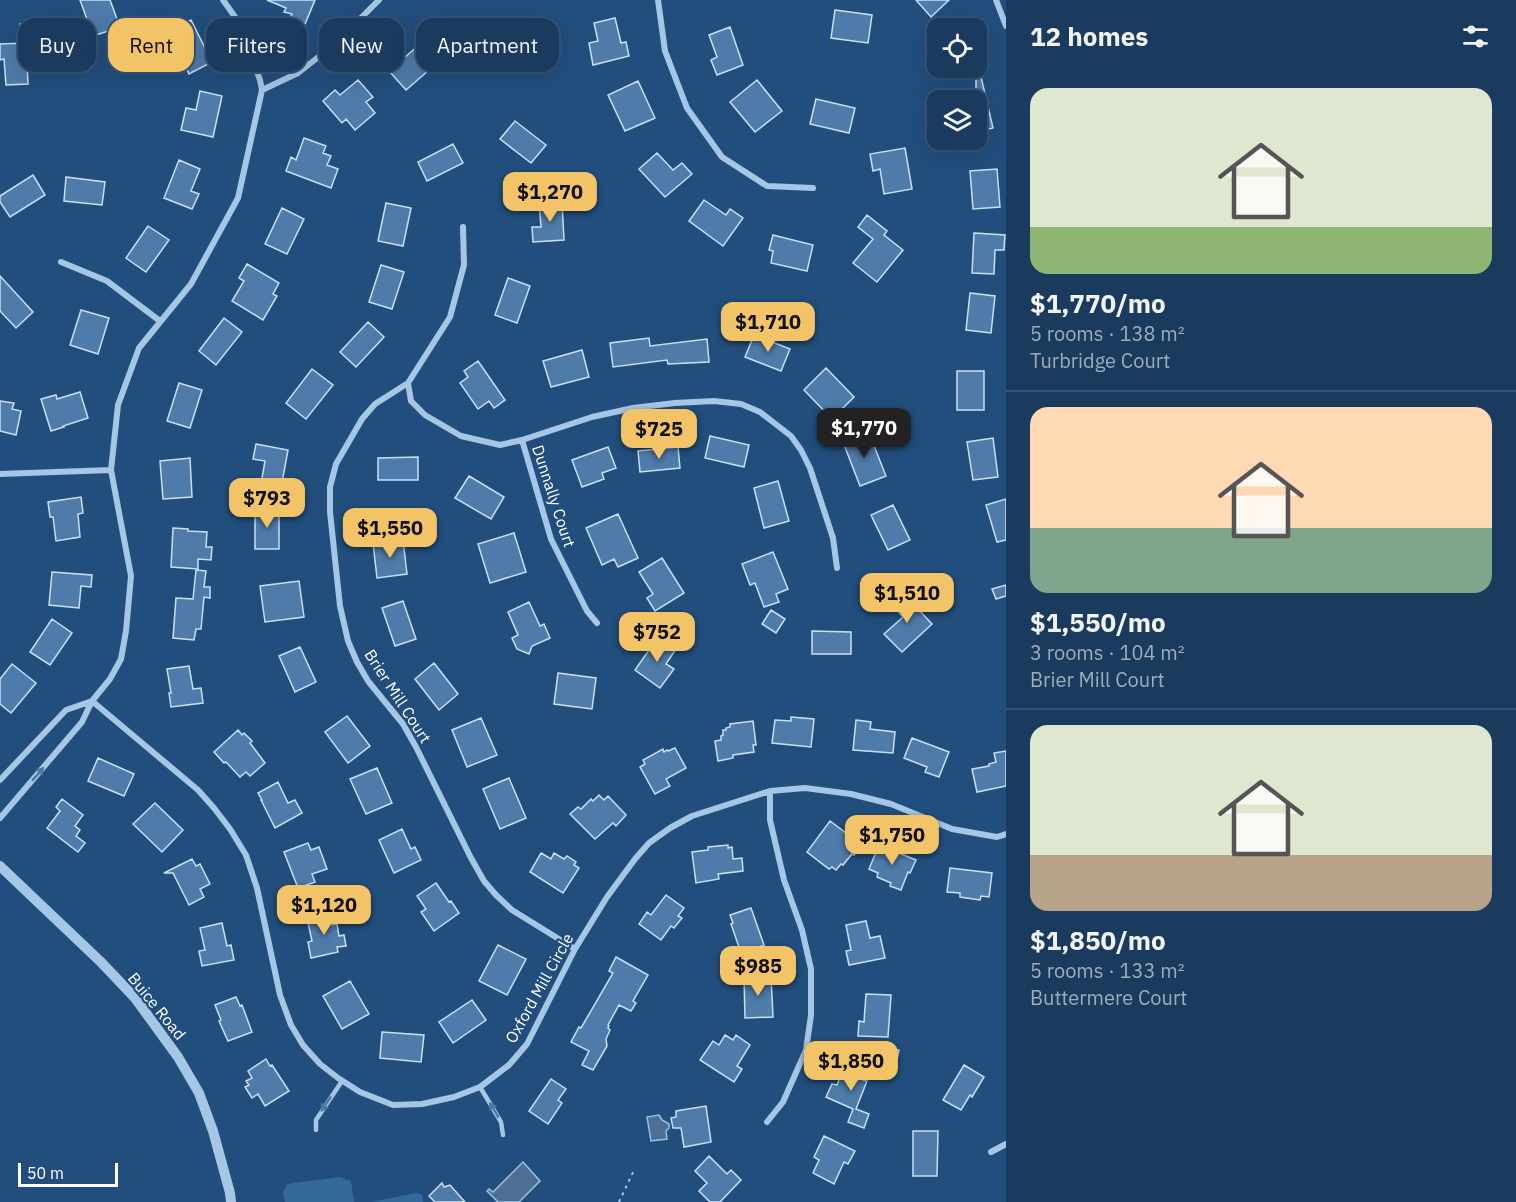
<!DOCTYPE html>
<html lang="en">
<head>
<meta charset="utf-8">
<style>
  :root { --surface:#1a3a5e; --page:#234164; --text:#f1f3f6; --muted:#9fadbc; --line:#385473; --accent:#f2c467 }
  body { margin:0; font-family:"IBM Plex Sans",sans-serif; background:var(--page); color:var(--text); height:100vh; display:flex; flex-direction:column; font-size:22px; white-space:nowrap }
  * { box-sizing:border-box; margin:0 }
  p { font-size:20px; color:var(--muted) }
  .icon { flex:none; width:33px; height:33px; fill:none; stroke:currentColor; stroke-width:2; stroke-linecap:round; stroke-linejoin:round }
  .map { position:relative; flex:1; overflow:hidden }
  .drawer { display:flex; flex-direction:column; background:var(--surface); width:510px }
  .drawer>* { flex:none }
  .top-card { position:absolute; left:18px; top:18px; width:570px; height:54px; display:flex; gap:12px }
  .buttons { position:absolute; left:927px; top:18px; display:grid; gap:12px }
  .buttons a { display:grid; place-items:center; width:60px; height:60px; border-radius:12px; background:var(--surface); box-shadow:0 6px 24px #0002,0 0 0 2px var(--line); font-size:30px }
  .scale { position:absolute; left:18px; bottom:15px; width:100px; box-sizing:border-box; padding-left:6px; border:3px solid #fff; border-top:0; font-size:16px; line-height:21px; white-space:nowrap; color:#fff; -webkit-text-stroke:4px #224e7d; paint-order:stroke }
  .price { position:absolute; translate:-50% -51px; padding:0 14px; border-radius:12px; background:var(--accent); color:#111; font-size:20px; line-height:39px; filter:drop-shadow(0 2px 3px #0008) }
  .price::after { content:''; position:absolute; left:50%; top:36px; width:18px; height:14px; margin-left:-9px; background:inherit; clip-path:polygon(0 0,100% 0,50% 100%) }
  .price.selected { background:#222; color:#fff }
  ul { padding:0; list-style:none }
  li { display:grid; align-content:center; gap:12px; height:318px; padding:0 24px }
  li+li { border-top:2px solid var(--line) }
  li span { display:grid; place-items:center; height:186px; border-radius:18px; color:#555 }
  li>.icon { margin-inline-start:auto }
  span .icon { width:108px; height:108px; fill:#fffc; stroke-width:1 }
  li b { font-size:26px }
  h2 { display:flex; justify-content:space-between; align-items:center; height:72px; padding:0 24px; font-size:26px }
  .chip { padding:0 21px; border-radius:18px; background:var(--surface); box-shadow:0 6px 24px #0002,0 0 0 2px var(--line); font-size:21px; line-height:54px }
  .chip.selected { background:var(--accent); color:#111 }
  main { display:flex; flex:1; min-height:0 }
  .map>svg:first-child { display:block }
  .green { fill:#35689b }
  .water { fill:#4e6f91; stroke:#99c1e7; stroke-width:1.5 }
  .building { fill:#4e7ba9; stroke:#c9dff5; stroke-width:1.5 }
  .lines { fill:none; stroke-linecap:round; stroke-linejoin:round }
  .path { stroke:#a6c6e6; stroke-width:2; stroke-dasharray:3 4.5; stroke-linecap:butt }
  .service { stroke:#a6c6e6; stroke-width:4.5 }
  .minor { stroke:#a6c6e6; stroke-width:6 }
  .tertiary { stroke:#a6c6e6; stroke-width:10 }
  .oneway { fill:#5078a2 }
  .labels { text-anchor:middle; stroke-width:4.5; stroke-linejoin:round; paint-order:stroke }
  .street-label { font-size:16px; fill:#fff; stroke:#224e7d }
</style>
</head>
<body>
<main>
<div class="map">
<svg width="1006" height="1202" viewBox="0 0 1006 1202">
  <rect width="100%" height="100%" fill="#224e7d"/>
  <path class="green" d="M340,1177L351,1181L354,1202H285L283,1192L287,1184Z
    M417,1193L422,1195L423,1202H370Z"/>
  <path class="water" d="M659,1115L662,1120L669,1124V1128L666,1131L667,1139L651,1141L647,1117Z
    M523,1162L540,1181L519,1202H498L487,1191L489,1189L493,1192Z"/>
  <path class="building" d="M80,0H110L120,27L93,36Z
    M267,0H315L305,24L290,18L292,14L284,12L286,8Z
    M916,0H949L931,17Z
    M835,10L872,15L868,43L831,38Z
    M615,18L621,43L626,42L629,56L593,65L589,43L598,41L594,23Z
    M191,20L212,62L189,74L168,32Z
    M37,23V35L20,36V24Z
    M730,27L743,65L717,75L711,60L717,57L709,35Z
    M26,43L28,84L6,85L4,59L0,60V44Z
    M419,45L436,64L406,90L389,71Z
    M976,77H981L993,128L976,132V100H954L953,96L976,91Z
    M358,80L373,97L366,102L375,113L355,130L346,119L342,123L323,101L335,90L340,95Z
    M757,80L782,111L755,132L730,102Z
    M638,81L655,118L625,131L608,95Z
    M200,91L222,96L213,137L181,130L186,108L196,110Z
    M816,99L855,108L849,133L810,124Z
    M515,121L546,145L531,163L500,139Z
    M304,138L326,146L323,153L331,156L327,165L338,169L331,188L286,171L291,157L296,160Z
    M453,144L463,163L427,181L418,162Z
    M905,148L912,189L884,194L880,169L873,171L870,154Z
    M657,153L673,170L682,163L692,174L665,197L639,169Z
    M179,160L200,169L191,191L199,194L192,209L164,198Z
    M997,169L1000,207L973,209L970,171Z
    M33,175L45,195L10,217L0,202V196Z
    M66,177L105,182L102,205L64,201Z
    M704,200L726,215L730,209L743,218L723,246L689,221Z
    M562,202L564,240L533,242L532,227H541L539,203Z
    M386,203L411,208L403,246L378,241Z
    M282,208L304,219L287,254L265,244Z
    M867,215L887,231L884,235L903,250L877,282L853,263L873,239L858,227Z
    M148,226L169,240L146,272L126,258Z
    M974,233L1005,235L1004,250H995L994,274L972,273Z
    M773,235L813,245L807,271L771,263L773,251L769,250Z
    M247,264L279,283L273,294L277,296L263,320L232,301L244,281L239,278Z
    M381,265L404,272L392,309L369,302Z
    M0,276L33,312L16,328L0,311Z
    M508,278L530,286L517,323L495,315Z
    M970,293L995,296L991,333L966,330Z
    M81,310L109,318L98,354L70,345Z
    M224,318L242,332L216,365L199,351Z
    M368,322L384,337L356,367L340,352Z
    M754,335L790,349L781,371L745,357Z
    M649,338L650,346L707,339L709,362L668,364L667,360L613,367L610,343Z
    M582,350L589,377L551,387L543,361Z
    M478,361L505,400L494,408L489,401L478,409L460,383L468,377L464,371Z
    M826,368L854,397L832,419L804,390Z
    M312,369L333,385L306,419L286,403Z
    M957,371H984V410H957Z
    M179,383L202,390L190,428L167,421Z
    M80,392L88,418L63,426L64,427L51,431L41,399L56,395L57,399Z
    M0,401L14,403L12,409L21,411L16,435L0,431Z
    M869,433L886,476L860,486L843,442Z
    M710,436L749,445L744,467L705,458Z
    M993,438L998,477L973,480L967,442Z
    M256,444L288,450L281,488L261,484L265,461L253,459Z
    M608,447L616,468L602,473L604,479L582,487L572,460Z
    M678,447L680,468L640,472L638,451Z
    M418,457V480H378V458Z
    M190,458L192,497L163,499L160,461Z
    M469,476L504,497L491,519L455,498Z
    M778,481L789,521L764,528L754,488Z
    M81,497L83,513L78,514L80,537L56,541L53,517H50L48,502Z
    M1006,499V540L997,542L986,505Z
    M893,505L910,540L888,550L871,515Z
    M255,509H279V549H255Z
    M618,514L638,558L618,567L614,559L602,565L586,528Z
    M173,528L188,529V531L207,532L206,547H212L211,560L198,559V569L171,567Z
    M514,533L526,572L490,583L478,544Z
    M403,540L407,574L377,578L373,543Z
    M773,552L788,589L776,594L779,602L764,607L755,583L750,585L742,564Z
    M662,558L684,593L655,611L647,598L653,594L639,572Z
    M196,570L206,571L204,587H210V598L204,597L201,629H196L194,640L173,638L176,598L193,599Z
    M52,572L92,575L91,587L81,586L79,608L49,605Z
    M299,581L304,617L265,622L260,586Z
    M1006,585V596L996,599L992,589Z
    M903,593L932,624L902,652L884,634L903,617L891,604Z
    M403,601L416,639L395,646L382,608Z
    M529,602L540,626L544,624L550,638L532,646L529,654L517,649L512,638L518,635L508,612Z
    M771,610L785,619L776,633L762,624Z
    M52,619L72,633L50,665L30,652Z
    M812,631L851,632V654H812Z
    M658,637L676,649L666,664L674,669L660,688L635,670Z
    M300,647L316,682L295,692L279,656Z
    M434,663L458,694L439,710L415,679Z
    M12,664L36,683L11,713L0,704V679Z
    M189,666L193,689L201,688L203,703L171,707L169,693H171L167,669Z
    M558,673L596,678L592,709L554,704Z
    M347,716L370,746L348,763L325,732Z
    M791,717L814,719L811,747L772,743L775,720L791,721Z
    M481,718L497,755L467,767L452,730Z
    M856,720L871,722L870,729L895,732L893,753L853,750Z
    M753,721L756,745H753L754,752L733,755V758L718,761L715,741L721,740V736L723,735V730H726V728L730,727V724Z
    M238,730L242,735L244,733L252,741L250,743L265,763L250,776L246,772L240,777L226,762L224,763L214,752Z
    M912,738L949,752L939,777L925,772L927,767L904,758Z
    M675,748L686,768L666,779L670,786L655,794L640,767L645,764L643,760L663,749L664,752L667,750L668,751Z
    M1006,751V786L977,792L972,769L989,766V764L996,762L994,753Z
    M98,758L134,774L124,796L88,781Z
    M377,768L392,803L366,814L350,779Z
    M509,778L526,818L500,829L483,789Z
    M278,782L288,803L295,800L302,813L275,828L261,800H262L258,793Z
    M599,795L604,800L608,796L626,815L616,826L613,823L595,839L570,814L578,807L581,809L591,799L593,801Z
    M62,799L83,815L75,826L80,830L76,836L85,843L78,852L47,828L60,811L56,807Z
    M155,803L183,830L162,852L133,824Z
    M830,821L862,845L854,855L852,854L843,865L841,864L836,870L832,867L829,869L807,852Z
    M402,829L411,849L415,847L421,860L394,873L379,840Z
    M308,843L311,850L319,847L327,869L312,874L315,882L298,888L284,852Z
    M728,845V848L732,847L733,859L742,858L743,871L718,874L719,879L696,883L692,852L708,850V847Z
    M879,845L916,860L910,873L908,872L901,890L890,886L891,883L877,877L878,873L869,869Z
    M541,853L551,859L554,853L564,859L567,856L576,862L574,865L579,868L563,893L530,872Z
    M192,859L196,866L200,864L210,884L200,889L204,897L189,905L173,873H164Z
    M950,868L992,873L989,897L981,896L980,900L960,897V893L947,892Z
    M436,883L449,902L451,901L459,913L434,931L421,912L426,909L417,896Z
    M666,895L684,908L678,916L682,918L674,928L671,926L661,940L639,924L647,912L651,915Z
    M751,908L764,945L741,953L731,924L733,923L730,915Z
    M329,914L332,925L337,924L339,936L344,935L346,946L337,947L338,952L311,958L308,942L312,941L307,918Z
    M866,921L870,938L880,936L885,958L849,965L846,951L851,950L846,925Z
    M222,923L227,946L231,945L234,960L202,966L199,951L205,950L200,928Z
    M498,945L526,959L507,995L479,981Z
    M616,957L648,975L633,1001L636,1003L631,1011L619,1005L608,1025L609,1026L608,1028L610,1030L606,1039L607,1046L593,1070L582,1065L589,1051L571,1042L579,1027L581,1028L613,973L609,971Z
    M771,976L773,1017L745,1018L744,978Z
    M350,981L369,1014L342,1029L323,996Z
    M866,994L891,995L888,1037L858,1036L859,1021L864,1022Z
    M236,997L240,1006L242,1005L252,1032L228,1041L219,1021L221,1020L215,1005Z
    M472,1000L486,1020L453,1043L439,1022Z
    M382,1032L424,1035L421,1062L380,1058Z
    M725,1035L733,1040L736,1035L750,1045L737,1066L742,1069L734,1082L700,1060L713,1041L719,1045Z
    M883,1047L899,1050L897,1060L881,1057Z
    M266,1059L270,1066L272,1065L289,1091L265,1106L258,1094L252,1098L245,1087L249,1085L246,1081L252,1078L248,1071Z
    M846,1062L867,1071L863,1080L867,1081L856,1109L869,1114L864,1128L848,1122L853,1109L826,1097L832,1084L837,1085Z
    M964,1065L984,1077L972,1097L970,1095L961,1110L943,1100Z
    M551,1079L566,1089L558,1100L562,1103L548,1124L529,1111Z
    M706,1106L711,1142L684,1147L681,1128H673L671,1118L676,1117V1111Z
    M913,1131H938L937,1176H913Z
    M824,1136L855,1151L848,1164L844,1162L834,1184L813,1173L819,1160L814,1157Z
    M709,1156L727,1174L731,1170L741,1180L720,1202H710L699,1191L707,1183L695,1171Z
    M442,1183L444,1187L450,1185L465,1202H435L429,1196Z"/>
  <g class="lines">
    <path class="path" d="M619,1202L635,1168"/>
    <path class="service" d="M480,1087L501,1122L503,1135
      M316,1130V1120L342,1081"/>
    <path class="minor" d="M658,0L665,51L687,108L722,157L767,186L813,188
      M996,0L1006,26
      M262,90L298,73L335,44L379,0
      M463,227L464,265L450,317L408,383L375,404L362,419L336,464L330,487V512L340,606L348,641L357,662L368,681L403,724L416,747L471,858L484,881L496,895L512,910L575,949
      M61,262L107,281L160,321
      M408,383L411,401L425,415L461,436L500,445L522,440L592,417L633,408L675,403L714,401L741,404L760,412L791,436L801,450L810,468L833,538L837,568
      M522,440L551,539L587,611L597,623
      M0,474L111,470
      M92,701L198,790L214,808L230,829L246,855L257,888L280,995L291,1025L303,1045L320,1064L338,1078L360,1092L393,1105L422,1104L454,1097L480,1087L509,1065L527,1044L575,949L607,897L635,859L649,843L670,828L692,816L770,791L805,788L851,794L891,804L952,829L997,837L1006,834
      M0,780L66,710L92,701
      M0,818L82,722L92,701L110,679L121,659L126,631L131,576L111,470L118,405L139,348L191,284L238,198L262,90L260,80L240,24L223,0
      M767,1122L783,1102L806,1050L811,1015V969L802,930L784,880L770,820V791
      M991,1152L1006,1144"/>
    <path class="tertiary" d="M0,866L100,961L135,998L178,1057L199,1093L213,1131L230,1193L231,1202"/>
  </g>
  <defs><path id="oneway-solid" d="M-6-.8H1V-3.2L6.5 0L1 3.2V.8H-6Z" transform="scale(1.5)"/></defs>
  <g class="oneway">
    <use href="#oneway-solid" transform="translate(38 774) rotate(-49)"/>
    <use href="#oneway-solid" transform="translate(326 1104) rotate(124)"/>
    <use href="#oneway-solid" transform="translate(494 1110) rotate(-121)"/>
  </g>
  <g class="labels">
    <g class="street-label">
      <text transform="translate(554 496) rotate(72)" y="6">Dunnally Court</text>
      <text transform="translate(398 696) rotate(57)" y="6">Brier Mill Court</text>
      <text transform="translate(539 988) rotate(-61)" y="6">Oxford Mill Circle</text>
      <text transform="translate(157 1006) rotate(51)" y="6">Buice Road</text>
    </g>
  </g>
</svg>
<div class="buttons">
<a><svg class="icon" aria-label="locate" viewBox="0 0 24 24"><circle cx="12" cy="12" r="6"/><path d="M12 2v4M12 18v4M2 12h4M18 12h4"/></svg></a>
<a><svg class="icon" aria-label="layers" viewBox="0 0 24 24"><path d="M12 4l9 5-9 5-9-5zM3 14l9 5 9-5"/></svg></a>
</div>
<div class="scale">50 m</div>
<b class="price" style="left:550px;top:223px">$1,270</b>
<b class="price" style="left:768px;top:353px">$1,710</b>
<b class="price selected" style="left:864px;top:459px">$1,770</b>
<b class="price" style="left:659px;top:460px">$725</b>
<b class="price" style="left:267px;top:529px">$793</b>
<b class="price" style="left:390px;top:559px">$1,550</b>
<b class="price" style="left:907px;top:624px">$1,510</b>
<b class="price" style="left:657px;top:663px">$752</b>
<b class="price" style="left:892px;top:866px">$1,750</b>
<b class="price" style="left:324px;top:936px">$1,120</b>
<b class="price" style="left:758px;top:997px">$985</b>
<b class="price" style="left:851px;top:1092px">$1,850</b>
<div class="top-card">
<a class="chip">Buy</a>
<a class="chip selected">Rent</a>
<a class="chip">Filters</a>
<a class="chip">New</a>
<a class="chip">Apartment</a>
</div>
</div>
<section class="drawer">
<h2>12 homes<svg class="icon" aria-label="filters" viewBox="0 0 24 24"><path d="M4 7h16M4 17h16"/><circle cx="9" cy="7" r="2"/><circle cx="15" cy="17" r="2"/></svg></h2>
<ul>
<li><span style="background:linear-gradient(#dfe7d0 75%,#8fb573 0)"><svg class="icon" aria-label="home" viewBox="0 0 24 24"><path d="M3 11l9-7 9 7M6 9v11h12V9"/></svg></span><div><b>$1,770/mo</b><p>5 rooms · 138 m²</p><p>Turbridge Court</p></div></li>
<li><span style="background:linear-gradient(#ffd9b3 65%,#7fa58c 0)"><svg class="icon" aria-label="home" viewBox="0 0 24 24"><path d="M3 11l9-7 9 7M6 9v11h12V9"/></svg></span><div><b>$1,550/mo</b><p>3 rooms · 104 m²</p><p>Brier Mill Court</p></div></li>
<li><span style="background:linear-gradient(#dfe7d0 70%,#b9a48a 0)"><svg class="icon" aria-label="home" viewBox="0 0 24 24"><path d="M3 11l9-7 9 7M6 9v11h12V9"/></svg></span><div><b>$1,850/mo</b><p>5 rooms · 133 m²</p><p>Buttermere Court</p></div></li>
</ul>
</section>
</main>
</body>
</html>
